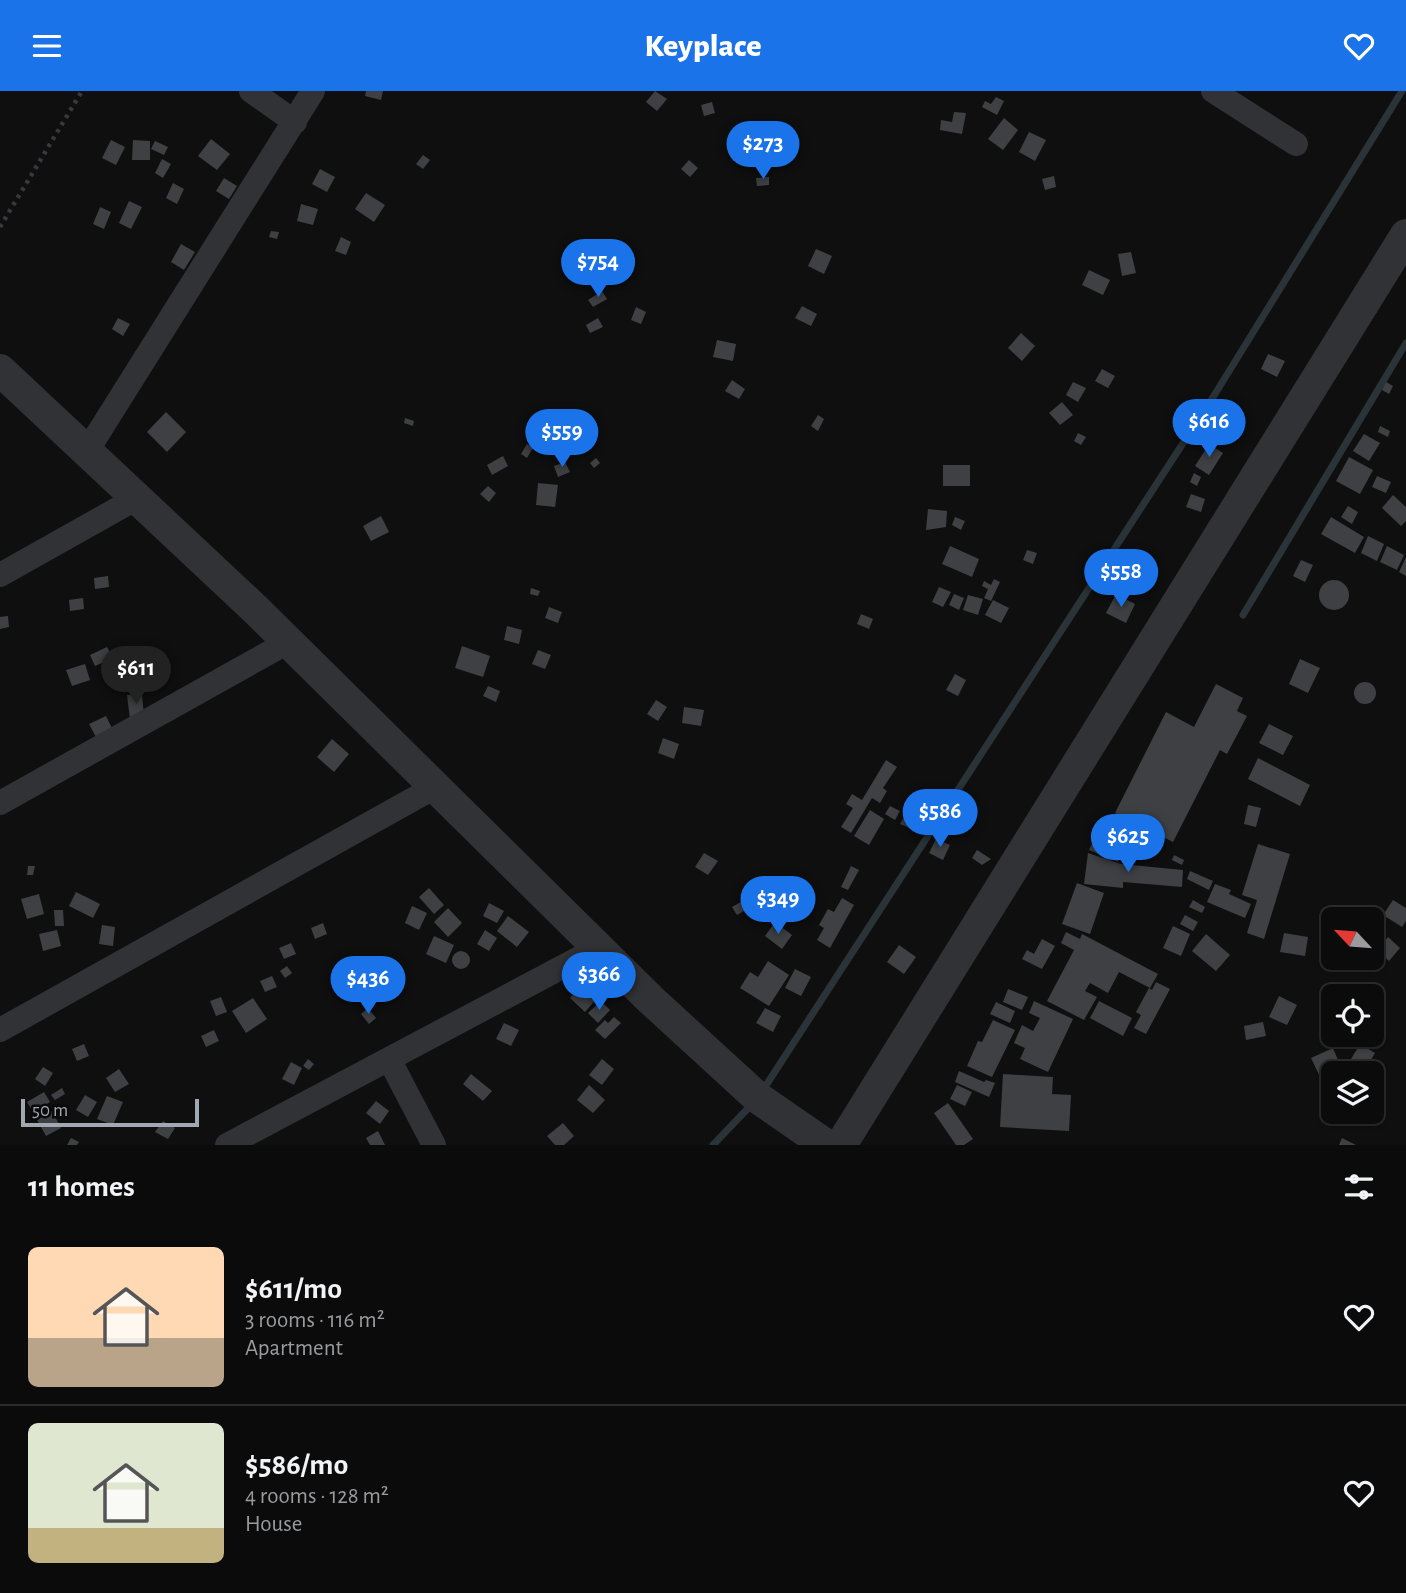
<!DOCTYPE html>
<html lang="en">
<head>
<meta charset="utf-8">
<style>
  :root { --surface:#0b0b0c; --page:#19191a; --text:#f1f3f6; --muted:#9a9b9d; --line:#2b2b2d; --accent:#1a73e8 }
  body { margin:0; font-family:"Alegreya Sans",sans-serif; background:var(--page); color:var(--text); height:100vh; display:flex; flex-direction:column; font-size:26px; white-space:nowrap }
  * { box-sizing:border-box; margin:0 }
  p { font-size:23px; color:var(--muted) }
  .icon { flex:none; width:38px; height:38px; fill:none; stroke:currentColor; stroke-width:2; stroke-linecap:round; stroke-linejoin:round }
  .map { position:relative; height:1054px; overflow:hidden }
  .details { display:flex; flex-direction:column; background:var(--surface); flex:1 }
  .details>* { flex:none }
  .needle { width:46px; rotate:296deg }
  .tools { position:absolute; left:1321px; top:816px; display:grid; gap:14px }
  .tools a { display:grid; place-items:center; width:63px; height:63px; border-radius:10px; background:var(--surface); box-shadow:0 2px 5px #0004,0 0 0 2px var(--line); font-size:35px }
  .scale { position:absolute; left:21px; bottom:18px; width:178px; box-sizing:border-box; padding-left:7px; border:4px solid #a1a8b1; border-top:0; font-size:19px; line-height:24px; white-space:nowrap; color:#a1a8b1; -webkit-text-stroke:5px #0a0a0b; paint-order:stroke }
  .price { position:absolute; translate:-50% -60px; padding:0 16px; border-radius:24px; background:var(--accent); color:#fff; font-size:23px; line-height:46px; filter:drop-shadow(0 2px 4px #0008) }
  .price::after { content:''; position:absolute; left:50%; top:42px; width:21px; height:16px; margin-left:-10px; background:inherit; clip-path:polygon(0 0,100% 0,50% 100%) }
  .price.selected { background:#222; color:#fff }
  ul { padding:0; list-style:none }
  li { display:flex; align-items:center; gap:21px; height:175px; padding:0 28px }
  li+li { border-top:2px solid var(--line) }
  li span { display:grid; place-items:center; flex:none; width:196px; height:140px; border-radius:10px; color:#555 }
  li>.icon { margin-inline-start:auto }
  span .icon { width:84px; height:84px; fill:#fffc; stroke-width:1 }
  li b { font-size:30px }
  h2 { display:flex; justify-content:space-between; align-items:center; height:84px; padding:0 28px; font-size:30px }
  header { display:flex; justify-content:space-between; align-items:center; height:91px; padding:0 28px; background:var(--accent); color:#fff; font-size:32px; font-weight:800 }
  .map>svg:first-child { display:block }
  .lines { fill:none; stroke-linecap:round; stroke-linejoin:round }
  .stream { stroke:#2a3338; stroke-width:7 }
  .building { fill:#3e4043 }
  .path { stroke:#37393c; stroke-width:4.5; stroke-dasharray:3.5 5; stroke-linecap:butt }
  .minor { stroke:#313235; stroke-width:24 }
  .tertiary { stroke:#313235; stroke-width:32 }
</style>
</head>
<body>
<header><svg class="icon" aria-label="menu" viewBox="0 0 24 24"><path d="M4 6h16M4 12h16M4 18h16"/></svg>Keyplace<svg class="icon" aria-label="heart" viewBox="0 0 24 24"><path d="M12 20l-8-8c-3-5 5-10 8-4 3-6 11-1 8 4z"/></svg></header>
<div class="map">
<svg width="1406" height="1054" viewBox="0 0 1406 1054">
  <rect width="100%" height="100%" fill="#0f0f10"/>
  <g class="lines">
    <path class="stream" d="M1243,524L1406,252
      M763,999L1215,303L1402,0
      M713,1054L754,1011"/>
  </g>
  <path class="building" d="M366,0H383L381,9L365,5Z
    M655,0L667,8L657,20L646,11Z
    M996,6L1004,10L997,24L982,16L985,10L991,13Z
    M712,11L715,22L704,25L701,14Z
    M954,21L966,22L962,43L940,39L941,29L952,31Z
    M1004,27L1018,39L1003,59L988,48Z
    M1029,41L1046,49L1035,70L1019,61Z
    M211,48L230,63L217,79L198,65Z
    M111,49L125,56L116,74L102,67Z
    M133,49L150,50V69H132Z
    M155,50L168,56L164,64L151,58Z
    M423,64L430,69L423,78L416,73Z
    M162,68L171,73L163,87L155,82Z
    M689,69L698,77L690,86L681,78Z
    M320,78L335,86L327,101L312,93Z
    M1054,85L1056,96L1045,99L1042,88Z
    M769,86V94L757,95L756,87Z
    M224,87L237,95L229,108L216,100Z
    M173,92L184,98L177,113L166,107Z
    M366,102L385,114L374,131L355,118Z
    M129,110L142,116L131,138L119,132Z
    M301,113L318,118L313,134L297,130Z
    M100,116L111,121L104,138L93,133Z
    M271,140L279,141L277,148L269,146Z
    M341,146L351,151L346,164L335,160Z
    M181,153L195,161L184,179L171,171Z
    M816,158L832,165L824,183L808,175Z
    M1131,161L1136,182L1122,185L1118,163Z
    M1089,179L1110,189L1103,204L1082,194Z
    M602,200L607,208L593,216L588,209Z
    M802,215L817,223L811,235L795,227Z
    M636,216L646,221L641,233L631,229Z
    M118,227L130,233L123,245L112,238Z
    M598,227L603,236L590,242L586,234Z
    M1021,242L1035,255L1022,270L1008,257Z
    M717,249L736,253L733,270L713,266Z
    M1268,263L1285,270L1277,286L1261,278Z
    M1102,278L1115,285L1108,297L1095,290Z
    M732,289L745,298L739,308L725,300Z
    M1073,291L1086,297L1078,311L1066,304Z
    M1386,291L1393,295L1389,303L1382,299Z
    M1062,311L1073,324L1060,334L1049,322Z
    M166,321L186,341L167,361L147,341Z
    M818,324L824,328L818,340L811,335Z
    M405,327L414,330L413,335L404,332Z
    M1380,335L1390,340L1388,346L1378,341Z
    M1078,342L1086,346L1081,354L1074,350Z
    M1364,343L1380,352L1369,370L1353,360Z
    M527,353L533,357L527,367L521,363Z
    M1209,353L1223,362L1209,384L1195,375Z
    M503,365L508,375L492,384L487,374Z
    M1349,366L1373,379L1360,403L1336,390Z
    M596,367L600,372L594,377L590,372Z
    M565,371L570,381L558,386L554,375Z
    M943,374H970V395H943Z
    M1194,382L1201,386L1197,395L1190,391Z
    M1377,385L1391,391L1386,402L1372,396Z
    M538,392L558,394L555,416L536,414Z
    M488,395L496,402L489,411L480,403Z
    M1191,403L1205,408L1201,421L1186,416Z
    M1393,404L1406,416V430L1401,435L1382,417Z
    M1348,415L1358,421L1352,433L1341,426Z
    M928,418L947,420L946,436L926,439Z
    M381,425L389,441L371,450L363,435Z
    M955,426L965,430L961,439L952,434Z
    M1331,426L1364,446L1355,462L1321,443Z
    M1368,445L1384,453L1377,470L1361,462Z
    M950,455L979,468L972,486L942,473Z
    M1387,455L1404,464L1397,479L1380,471Z
    M1027,459L1037,462L1033,473L1023,469Z
    M1406,466V485L1399,481Z
    M1301,469L1313,474L1305,491L1293,485Z
    M108,485L109,496L95,498L94,487Z
    M994,488L1000,491L991,510L984,507L988,498L982,495L984,490L991,494Z
    M1319 504a15 15 0 1 1 30 0a15 15 0 1 1-30 0Z
    M939,496L951,501L943,516L932,511Z
    M531,497L540,500L538,505L530,503Z
    M954,503L964,507L959,519L949,514Z
    M1116,503L1135,513L1126,532L1106,522Z
    M968,504L983,508L978,524L963,519Z
    M83,507L84,518L70,520L69,509Z
    M993,509L1009,517L1001,532L985,524Z
    M549,516L562,521L558,532L545,527Z
    M861,523L873,528L869,538L857,533Z
    M8,525L9,536L0,538V526Z
    M507,535L522,539L519,553L504,549Z
    M462,555L490,565L483,586L455,577Z
    M107,556L113,567L95,575L90,564Z
    M538,559L551,564L545,578L532,573Z
    M1300,568L1320,577L1308,602L1289,593Z
    M136,569L140,583L127,586L123,572Z
    M85,573L90,589L72,595L66,579Z
    M955,583L966,589L958,605L946,599Z
    M1354 602a11 11 0 1 1 22 0a11 11 0 1 1-22 0Z
    M1216,593L1243,607L1237,620L1247,625L1227,663L1220,659L1173,751L1115,722L1166,621L1194,636Z
    M488,595L500,600L496,611L483,605Z
    M142,603L144,626L130,628L127,604Z
    M656,609L667,616L658,630L647,623Z
    M684,616L704,619L701,635L682,632Z
    M106,625L113,639L97,648L89,633Z
    M1269,633L1293,645L1283,664L1259,652Z
    M663,647L679,653L674,668L658,662Z
    M332,648L349,663L334,681L317,666Z
    M1258,667L1310,694L1300,715L1248,688Z
    M886,669L897,676L883,697L887,700L880,712L872,707L851,742L841,736L853,717L846,713L852,703L862,709Z
    M1248,714L1261,717L1256,736L1244,733Z
    M890,715L900,720L895,729L885,723Z
    M870,719L884,728L869,754L854,745Z
    M906,722L917,727L912,738L900,733Z
    M1105,735L1129,744L1118,771L1089,759L1095,746L1100,748Z
    M936,748L950,754L943,769L929,762Z
    M1258,753L1290,763L1264,848L1247,842L1257,809L1242,804Z
    M977,759L991,768L982,774L972,767Z
    M704,762L718,770L708,784L695,776Z
    M1088,762L1121,773L1183,779L1182,796L1123,791V797L1084,793Z
    M1174,764L1184,769L1182,774L1172,769Z
    M28,775H35L33,784H27Z
    M851,775L859,779L848,799L841,796Z
    M1190,780L1213,790L1209,799L1187,788Z
    M1077,792L1104,802L1090,843L1062,833Z
    M1215,793L1231,799L1229,803L1251,813L1245,827L1207,811Z
    M429,797L444,814L434,823L419,806Z
    M76,801L100,813L93,827L69,815Z
    M39,803L44,823L27,828L21,808Z
    M842,807L854,814L830,857L817,849L824,837L819,834L828,818L834,821Z
    M746,808L751,816L737,824L732,816Z
    M1193,809L1205,816L1202,822L1189,816Z
    M1393,809L1406,817V830L1402,836L1383,824Z
    M489,812L504,820L497,832L483,825Z
    M412,815L427,822L419,839L405,832Z
    M448,817L462,832L448,846L434,831Z
    M54,819H63L64,835H55Z
    M1185,824L1198,831L1193,840L1180,833Z
    M508,825L529,841L517,856L497,840Z
    M775,831L792,844L782,858L765,845Z
    M323,832L327,843L315,848L311,837Z
    M102,834L115,836L113,855L99,853Z
    M1173,835L1190,843L1181,865L1163,857Z
    M57,839L61,855L43,860L39,843Z
    M485,839L497,847L489,860L477,853Z
    M1066,841L1080,848L1082,843L1158,883L1150,897L1119,881L1108,902L1090,892L1085,900L1097,906L1084,929L1047,910L1074,859L1061,852Z
    M1284,842L1308,846L1305,865L1280,861Z
    M1206,843L1230,864L1216,880L1192,860Z
    M434,845L454,854L446,872L426,863Z
    M1388,846L1400,857L1389,870L1377,859Z
    M1042,848L1055,855L1042,878L1022,868L1027,859L1034,863Z
    M291,852L296,863L284,868L279,857Z
    M899,854L916,866L904,883L887,871Z
    M452 869a9 9 0 1 1 18 0a9 9 0 1 1-18 0Z
    M768,870L789,884L769,915L740,897L750,881L758,886Z
    M287,875L292,882L285,887L280,880Z
    M367,876L376,885L369,893L359,885Z
    M795,878L811,886L801,905L785,897Z
    M272,885L277,896L265,901L260,890Z
    M1156,891L1170,898L1146,943L1134,937L1141,924L1136,921L1149,897L1152,899Z
    M583,893L598,906L585,921L570,907Z
    M1008,898L1028,906L1022,919L1003,911Z
    M1279,905L1297,914L1287,934L1269,926Z
    M221,906L227,921L216,925L210,910Z
    M253,907L267,928L246,942L232,920Z
    M601,910L610,919L598,932L588,922Z
    M1034,910L1073,928L1048,981L1020,968L1025,957L1014,952L1022,934L1033,940L1040,927L1029,922Z
    M1099,910L1132,927L1123,945L1090,927Z
    M996,911L1015,920L1010,932L990,923Z
    M368,917L376,927L369,933L361,923Z
    M765,917L781,925L773,941L756,932Z
    M614,926L621,932L605,948L595,939L605,929L608,932Z
    M993,929L1015,939L992,986L967,975L978,950L982,951Z
    M1263,931L1266,945L1246,949L1244,935Z
    M504,932L519,939L511,955L496,948Z
    M214,939L219,950L206,956L201,945Z
    M84,953L89,965L77,970L72,958Z
    M1360,953L1375,962L1363,982L1348,973Z
    M1333,957L1343,981L1334,982V985L1322,990L1311,967Z
    M308,968L314,973L309,979L303,975Z
    M602,968L614,978L602,994L589,984Z
    M291,971L302,977L294,994L282,988Z
    M43,976L53,982L45,995L35,988Z
    M119,978L129,993L115,1001L106,987Z
    M959,980L984,991L986,989L995,992L989,1006L955,991Z
    M471,983L492,1000L483,1010L463,993Z
    M1003,983L1053,986L1052,1003L1071,1004L1069,1040L1000,1036Z
    M589,994L605,1009L593,1022L577,1009Z
    M957,994L972,1001L965,1015L950,1008Z
    M62,997L65,1003L55,1009L51,1004Z
    M44,1001L50,1011L33,1021L27,1011Z
    M85,1004L97,1011L88,1026L76,1019Z
    M107,1005L123,1011L113,1034L97,1028Z
    M376,1010L389,1020L380,1033L366,1022Z
    M948,1012L973,1048L964,1054H956L934,1022Z
    M52,1020L61,1037L46,1045L37,1029Z
    M163,1030L175,1037L168,1048L155,1041Z
    M563,1032L574,1045L564,1054H555L547,1045Z
    M378,1040L385,1054H370L366,1047Z
    M71,1047L79,1051L77,1054H67Z
    M1342,1047L1356,1054H1339Z"/>
  <g class="lines">
    <path class="path" d="M0,136L82,0"/>
    <path class="minor" d="M251,0L295,31
      M1213,0L1296,53
      M87,360L313,0
      M0,484L137,407
      M0,712L288,551
      M0,939L435,696
      M389,968L434,1054
      M227,1054L598,857"/>
    <path class="tertiary" d="M0,279L254,517L650,908L758,1007L826,1054
      M841,1054L1406,144"/>
  </g>
</svg>
<div class="tools">
<a><svg class="needle" viewBox="-14 -14 28 28"><path d="M0-13l5 13h-10z" fill="#e53935"/><path d="M0 13l5-13h-10z" fill="#9a9b9d"/></svg></a>
<a><svg class="icon" aria-label="locate" viewBox="0 0 24 24"><circle cx="12" cy="12" r="6"/><path d="M12 2v4M12 18v4M2 12h4M18 12h4"/></svg></a>
<a><svg class="icon" aria-label="layers" viewBox="0 0 24 24"><path d="M12 4l9 5-9 5-9-5zM3 14l9 5 9-5"/></svg></a>
</div>
<div class="scale">50 m</div>
<b class="price" style="left:763px;top:90px">$273</b>
<b class="price" style="left:598px;top:208px">$754</b>
<b class="price" style="left:1209px;top:368px">$616</b>
<b class="price" style="left:562px;top:378px">$559</b>
<b class="price" style="left:1121px;top:518px">$558</b>
<b class="price selected" style="left:136px;top:615px">$611</b>
<b class="price" style="left:940px;top:758px">$586</b>
<b class="price" style="left:1128px;top:783px">$625</b>
<b class="price" style="left:778px;top:845px">$349</b>
<b class="price" style="left:599px;top:921px">$366</b>
<b class="price" style="left:368px;top:925px">$436</b>
</div>
<section class="details">
<h2>11 homes<svg class="icon" aria-label="filters" viewBox="0 0 24 24"><path d="M4 7h16M4 17h16"/><circle cx="9" cy="7" r="2"/><circle cx="15" cy="17" r="2"/></svg></h2>
<ul>
<li><span style="background:linear-gradient(#ffd9b3 65%,#b9a48a 0)"><svg class="icon" aria-label="home" viewBox="0 0 24 24"><path d="M3 11l9-7 9 7M6 9v11h12V9"/></svg></span><div><b>$611/mo</b><p>3 rooms · 116 m²</p><p>Apartment</p></div><svg class="icon" aria-label="heart" viewBox="0 0 24 24"><path d="M12 20l-8-8c-3-5 5-10 8-4 3-6 11-1 8 4z"/></svg></li>
<li><span style="background:linear-gradient(#dfe7d0 75%,#c2b280 0)"><svg class="icon" aria-label="home" viewBox="0 0 24 24"><path d="M3 11l9-7 9 7M6 9v11h12V9"/></svg></span><div><b>$586/mo</b><p>4 rooms · 128 m²</p><p>House</p></div><svg class="icon" aria-label="heart" viewBox="0 0 24 24"><path d="M12 20l-8-8c-3-5 5-10 8-4 3-6 11-1 8 4z"/></svg></li>
</ul>
</section>
</body>
</html>
